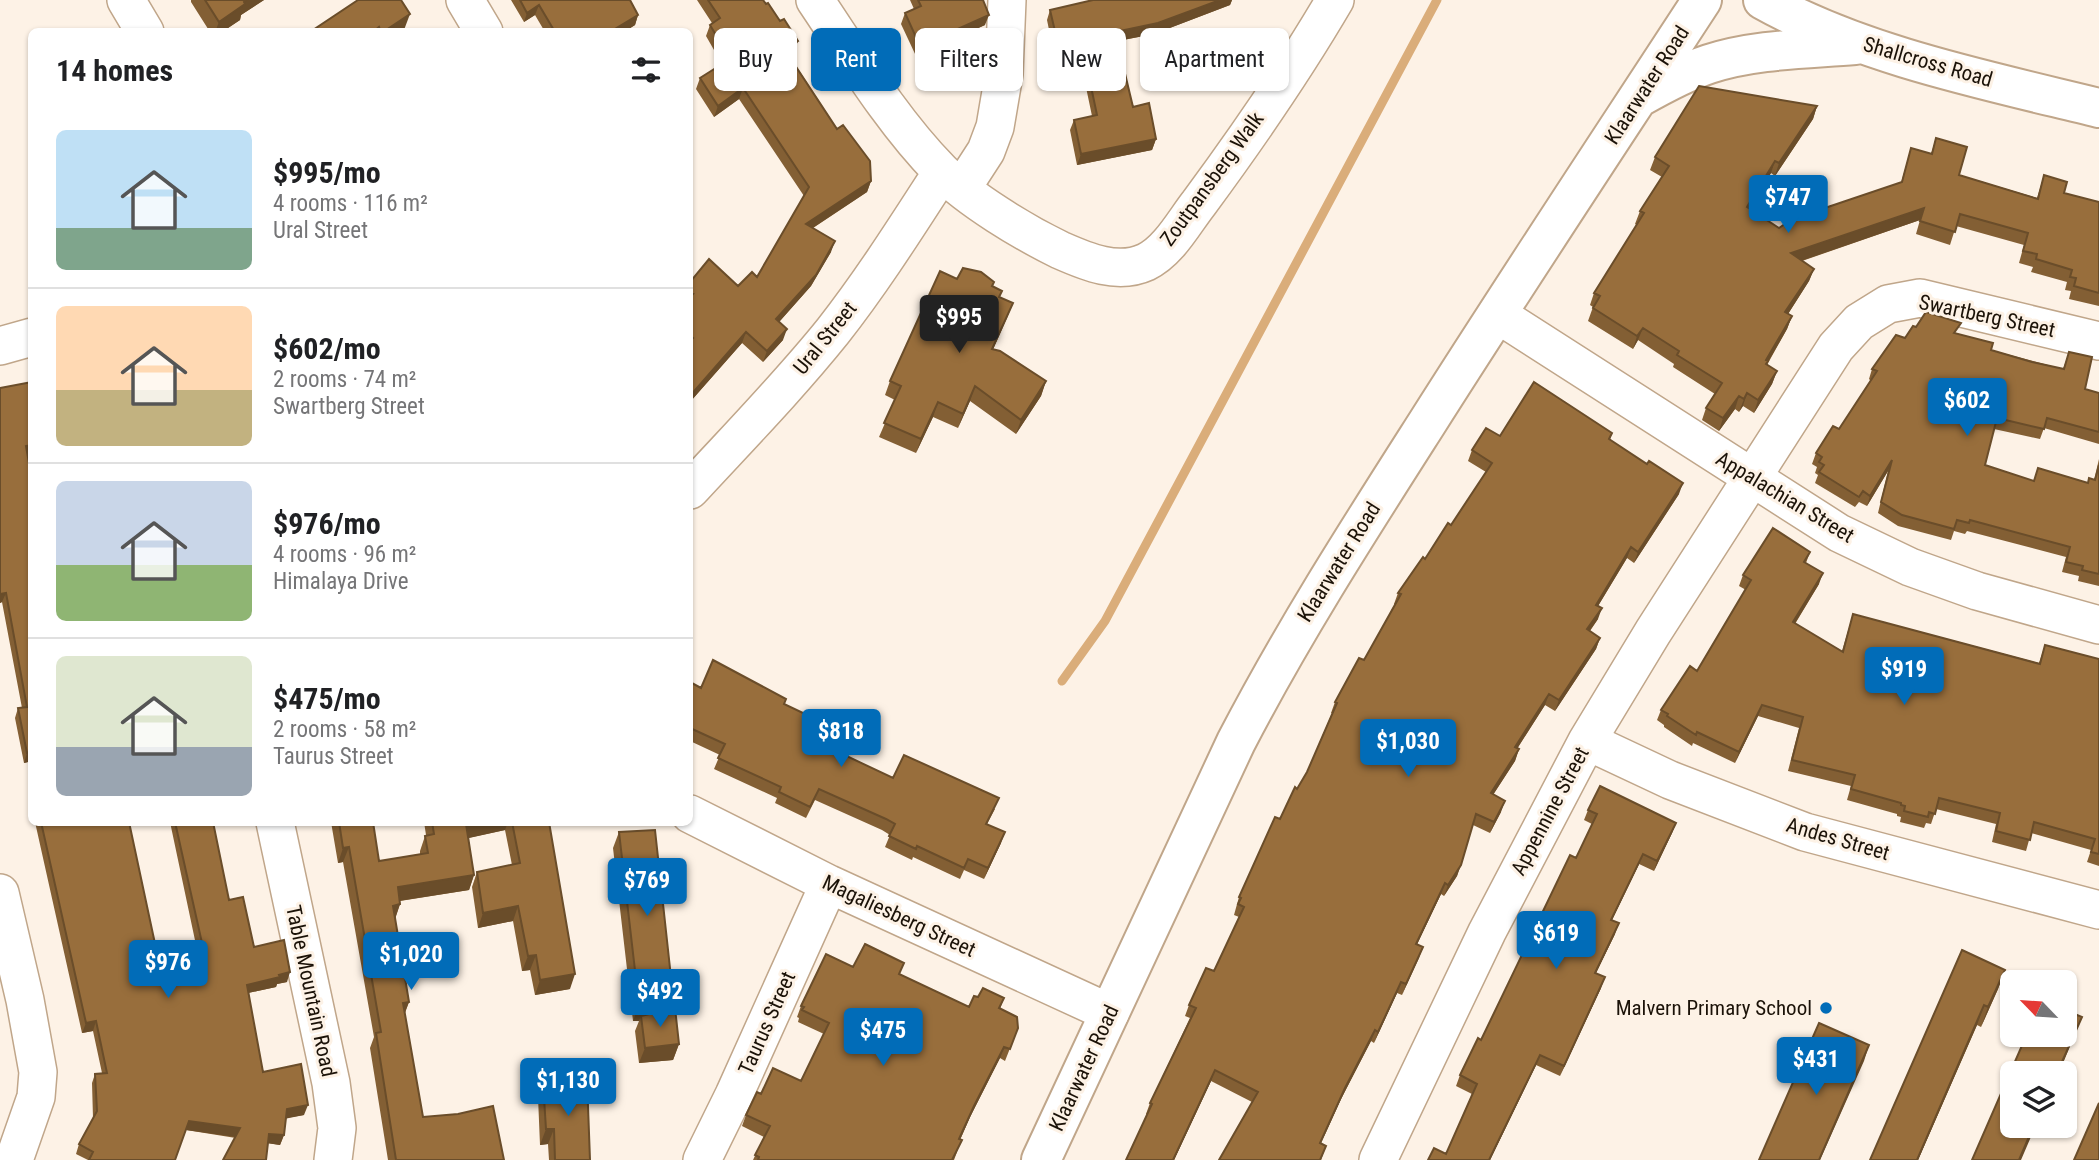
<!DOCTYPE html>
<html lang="en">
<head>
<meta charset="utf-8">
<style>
  :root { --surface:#fff; --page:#f6f6f6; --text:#202124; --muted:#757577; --line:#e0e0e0; --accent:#016cb8 }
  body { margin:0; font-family:"Roboto Condensed",sans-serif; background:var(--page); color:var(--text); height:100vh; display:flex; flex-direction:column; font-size:26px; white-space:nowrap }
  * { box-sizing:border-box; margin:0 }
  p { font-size:23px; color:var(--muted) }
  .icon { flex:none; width:38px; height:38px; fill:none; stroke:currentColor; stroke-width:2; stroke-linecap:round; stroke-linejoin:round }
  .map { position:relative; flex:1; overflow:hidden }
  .drawer { position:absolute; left:28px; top:28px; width:665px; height:798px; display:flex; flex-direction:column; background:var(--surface); border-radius:10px; box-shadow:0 2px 5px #0004 }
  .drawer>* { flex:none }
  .top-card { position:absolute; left:714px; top:28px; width:665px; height:63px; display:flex; gap:14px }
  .needle { width:46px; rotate:295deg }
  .tools { position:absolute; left:2000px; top:970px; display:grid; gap:14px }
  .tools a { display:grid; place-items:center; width:77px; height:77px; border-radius:10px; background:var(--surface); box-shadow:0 2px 5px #0004; font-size:35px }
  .price { position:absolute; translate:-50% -60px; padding:0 16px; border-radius:7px; background:var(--accent); color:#fff; font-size:23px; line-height:46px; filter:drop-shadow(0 2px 4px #0008) }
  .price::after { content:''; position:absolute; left:50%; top:42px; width:21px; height:16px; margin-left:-10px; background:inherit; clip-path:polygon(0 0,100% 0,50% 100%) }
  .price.current { background:#222; color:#fff }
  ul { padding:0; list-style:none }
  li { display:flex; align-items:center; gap:21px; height:175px; padding:0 28px }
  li+li { border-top:2px solid var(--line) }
  li span { display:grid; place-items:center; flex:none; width:196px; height:140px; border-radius:10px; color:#555 }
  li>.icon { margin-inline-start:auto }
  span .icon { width:84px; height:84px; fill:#fffc; stroke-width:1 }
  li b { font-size:30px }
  h2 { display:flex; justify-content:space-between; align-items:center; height:84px; padding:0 28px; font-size:30px }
  .pill { padding:0 24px; border-radius:10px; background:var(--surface); box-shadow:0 2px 5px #0004; font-size:24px; line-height:63px }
  .pill.current { background:var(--accent); color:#fff }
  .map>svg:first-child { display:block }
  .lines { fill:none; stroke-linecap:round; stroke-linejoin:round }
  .stream { stroke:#daad7a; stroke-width:9 }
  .minor-casing { stroke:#c0a68a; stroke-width:40 }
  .tertiary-casing { stroke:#c0a68a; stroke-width:42 }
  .minor { stroke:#fff; stroke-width:37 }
  .tertiary { stroke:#fff; stroke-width:38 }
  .wall { fill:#835f34 }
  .shaded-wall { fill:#6a4d2a }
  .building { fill:#986e3c; stroke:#6a4d2a; stroke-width:2 }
  .poi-dot { fill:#016cb8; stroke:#fdf2e6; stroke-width:2.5 }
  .labels { text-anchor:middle; stroke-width:6; stroke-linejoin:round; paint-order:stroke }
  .street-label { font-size:21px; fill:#1b1208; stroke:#fdf2e6 }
  .poi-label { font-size:21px; fill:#1b1208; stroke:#fdf2e6; text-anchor:end }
</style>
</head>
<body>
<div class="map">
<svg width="2099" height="1160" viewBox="0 0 2099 1160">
  <rect width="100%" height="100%" fill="#fdf2e6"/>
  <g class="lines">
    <path class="stream" d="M1062,681L1105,621L1437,0"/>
    <defs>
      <path id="minor" d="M126,0L145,32
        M465,0L484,32
        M815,0C854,58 892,121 941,171C970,200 1023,232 1060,250C1087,262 1118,275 1146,262C1169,251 1184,222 1199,203C1247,138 1294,70 1335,0
        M962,188L986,151L995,127L1004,74L1007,0
        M1497,314L1839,533L1910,567L1977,591L2099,625
        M0,346L32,337
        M690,490C738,438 788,387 833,331C873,280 907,226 942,172
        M1587,741L1670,780L1805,832L2099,910
        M690,814L829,884L1110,1013
        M275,822L331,1083L337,1128L333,1160
        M0,893L25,1000L38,1072L36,1097L14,1160
        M702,1160L734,1095L829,884
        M1378,1160L1487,932L1587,741L1653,632L1836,347L1859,322L1888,304L1920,298L2099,341"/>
      <path id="tertiary" d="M1763,0C1861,55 1989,81 2099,108
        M1640,97C1663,84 1685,72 1709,64C1755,49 1807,49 1855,45
        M1041,1160L1236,742C1293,632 1360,528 1427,423C1517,281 1610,141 1702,0"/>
    </defs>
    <use href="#minor" class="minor-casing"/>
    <use href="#tertiary" class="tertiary-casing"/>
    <use href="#minor" class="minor"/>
    <use href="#tertiary" class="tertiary"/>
  </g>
  <path class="wall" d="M191,0H264L241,15L240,20L222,32H210L191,2Z
    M511,0H630L638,15L635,25L624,32H545L535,15L524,22Z
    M697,0H763L794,52L789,55L871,181L867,192L813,228L831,252L811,286L779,322L783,340L763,362L742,343L690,402V282L738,286L757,277L804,196L739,99L714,117L696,89L700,78L722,64L706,36L710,25L712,23Z
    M910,0H983L985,25L916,56L901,24L905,13L914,9Z
    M1093,0H1232L1230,5L1154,34L1118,41L1133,107L1156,139L1152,150L1077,165L1070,130L1074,120L1092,116L1078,49L1054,54L1047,20L1050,10Z
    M1817,106L1813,119L1775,176L1771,173L1749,209L1779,228L1813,212L1901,183L1911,148L1931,154L1936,138L1959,175L2037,198L2044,175L2064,193L2099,202V306L2069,299L2071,291L2065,290L2067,282L2031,272L2033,267L2019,263L2024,245L1956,226L1950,245L1916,234L1920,220L1802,261L1814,269L1809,281L1788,314L1792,316L1787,329L1767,365L1777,371L1772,384L1754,413L1743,406L1739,412L1735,409L1719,431L1702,420L1706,408L1715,394L1673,367L1674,364L1638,340L1633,349L1588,321L1593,307L1590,305L1594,293L1637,225L1635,224L1640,211L1662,177L1650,170L1655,157Z
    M957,279L993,286L999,298L1013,303L993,349L1046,381L1041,396L1016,434L970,401L958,428L933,417L916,453L879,437L895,400L885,395L890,381Z
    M1916,327L1957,333L1991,350L2063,369L2069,352L2085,389L2099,393V444L2044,428L2040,439L1994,429L1985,465L2034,481L2038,468L2088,483L2094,480L2099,459V586L2078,581L2079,576L2062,572L2066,557L1967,531L1965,534L1954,531L1951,540L1898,526L1878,513L1888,471L1867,506L1859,502L1855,507L1815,483L1818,475L1815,473L1817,467L1812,464L1816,453L1839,429L1871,381L1869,379L1872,369Z
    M32,382V454L27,455L32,761L24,763L15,718L18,708H22L2,602L0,603V388Z
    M1612,433L1610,440L1679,494L1634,563L1627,558L1598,606V619L1590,631L1600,638L1596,649L1555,711L1545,705L1517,749H1519L1515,761L1493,795L1501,812L1490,833L1473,825L1457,876L1444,896L1441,894L1417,944L1423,947L1402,995L1397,993L1374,1043L1371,1041L1341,1099L1321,1143L1326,1146L1321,1160H1219L1252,1102L1211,1081L1174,1160H1126L1147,1114H1146L1150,1103L1190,1018L1185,1016L1189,1005L1214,971L1239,917L1234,915L1239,897L1280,819L1307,772L1332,713H1331L1335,702L1364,660L1395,604H1394L1398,593L1451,525L1486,472L1468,461L1472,450L1500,436Z
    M1810,552L1806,563L1819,584L1795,624L1842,651L1853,614L2039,663L2045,645L2099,659V866L2087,862L2091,850L2031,833L2026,851L1992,842L1996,824L1936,809L1931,824L1926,823L1924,828L1900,822L1901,817L1897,816V814L1847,800L1851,786L1788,771L1799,728L1758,716L1735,763L1693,743L1692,746L1664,727V725L1657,720L1661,710L1697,671L1746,590L1739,586L1743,575Z
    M690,682L701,688L784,704L841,744L837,751L893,778L995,809L987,824L1001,843L984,879L964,870L960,879L913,857L912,860L885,847L890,835L882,830L815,800L806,818L775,803L777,798L714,769L720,755L690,741Z
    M1588,810L1676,823L1672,833L1654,871L1639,864L1612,920L1615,934L1596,973L1601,988L1560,1076L1536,1065L1490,1160H1428L1446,1154L1472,1094L1456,1086L1460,1075L1481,1040L1576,858L1592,824L1584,820Z
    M35,822H129L157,953L196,945L170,822H213L229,900L254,947L287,982L277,984L276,987L248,993L263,1072L304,1115L286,1118L284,1135L280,1145L186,1130L175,1160H88L76,1154L79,1144L93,1118L92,1083L95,1074L102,1073L93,1031L82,1033Z
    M331,822H373L379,861L420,854V851L425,836L426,835L424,822H549L570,989L535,995L530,970L522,971L513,921L478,928L472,887L477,872L512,865L505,830L468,838L474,875L469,890L400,901V904L395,919L409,1002L405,1013L423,1117L504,1160H388L370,1048L374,1037L343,862L338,863Z
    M619,832L673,1008L679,1044L673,1060L639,1063L635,1031L639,1021H633L613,848Z
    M853,967L900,974L969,1007L978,997L1004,998L1000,1009L1018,1028L1005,1061L1000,1058L970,1117L960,1140L957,1152L954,1160H753L764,1137L742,1126L746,1115L761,1094L801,1081L824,1034L798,1022L799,1018L797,1017L801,1006Z
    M2005,970L1998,989L1981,1027L1977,1025L1918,1160H1870Z
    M543,1082L590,1160H549L548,1144L540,1145L538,1097Z"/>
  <path class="shaded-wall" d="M246,0H264L241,15L240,20L222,32H215L219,22Z
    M1220,0H1232L1230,5L1154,34L1112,42L1115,32Z
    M539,5L535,15L524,22L527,13Z
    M410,14L404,30L401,32H383Z
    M638,15L635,25L624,32H614L615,29Z
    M989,15L985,25L916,56L920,46Z
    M1081,39L1078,49L1054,54L1058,44Z
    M798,41L794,52L781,61L785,50Z
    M743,88L739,99L714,117L718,106Z
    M1817,106L1813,119L1775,176L1779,163Z
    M1156,139L1152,150L1077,165L1081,154Z
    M1775,161L1771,173L1742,220L1747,207Z
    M871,181L867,192L802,235L806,224Z
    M1924,208L1920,220L1786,266L1791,253Z
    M835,241L831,252L811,286L772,330L776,319Z
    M1814,269L1809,281L1781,325L1785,312Z
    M1013,303L1007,318L987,363L992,349Z
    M1792,316L1787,329L1768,362L1763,374L1766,360Z
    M1643,328L1638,340L1633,349L1637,336Z
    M787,329L783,340L763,362L767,351Z
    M746,332L742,343L690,402V396Z
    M1777,371L1772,384L1754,413L1758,400Z
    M1046,381L1041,396L1016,434L1021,420Z
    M975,386L970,401L958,428L963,414Z
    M1747,393L1743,406L1739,412L1744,399Z
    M1739,396L1735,409L1719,431L1723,418Z
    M938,402L933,417L916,453L921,439Z
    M32,445V454L22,456L26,446Z
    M1892,460L1888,471L1867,506L1870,496Z
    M1683,483L1679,494L1634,563L1638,552Z
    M1631,547L1627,558L1592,616L1596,605Z
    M1823,573L1819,584L1789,633L1793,622Z
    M6,593L2,602L0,603V594Z
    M1602,608L1598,619L1583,640L1587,629Z
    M1600,638L1596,649L1555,711L1559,700Z
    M1549,694L1545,705L1511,758L1515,747Z
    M1762,705L1758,716L1735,763L1739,752Z
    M1519,749L1515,761L1487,804L1491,793Z
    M32,752V761L24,763L27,753Z
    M1505,801L1501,812L1490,833L1494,822Z
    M475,822H508L505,830L460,840L466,824Z
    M1676,823L1672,833L1654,871L1657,861Z
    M1005,832L1001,843L984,879L988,868Z
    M349,847L343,862L338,863L343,848Z
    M1643,854L1639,864L1607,930L1611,920Z
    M1461,865L1457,876L1444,896L1448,885Z
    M474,875L469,890L392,902L398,887Z
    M1445,883L1441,894L1412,955L1416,944Z
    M400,904L395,919L393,906Z
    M518,906L513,921L478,928L483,913Z
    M1619,923L1615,934L1591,983L1595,973Z
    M1423,947L1419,958L1402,995L1406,984Z
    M536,955L530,970L522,971L528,956Z
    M2005,970L1998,989L1981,1027L1988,1007Z
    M290,972L287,982L277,984L276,987L243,994L247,985Z
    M575,974L570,989L535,995L540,980Z
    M1605,977L1601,988L1560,1076L1564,1066Z
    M1401,982L1397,993L1374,1043L1378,1032Z
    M409,1002L403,1017V1003Z
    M639,1005H674L669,1021L641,1016L639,1021H633Z
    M1984,1005L1977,1025L1918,1160H1917Z
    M2082,1017L2059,1073H2057Z
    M96,1021L93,1031L82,1033L86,1023Z
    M1375,1030L1371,1041L1341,1099L1316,1154L1345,1088Z
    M679,1044L673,1060L639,1063L645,1048Z
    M1869,1045L1864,1061L1820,1160H1819Z
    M1004,1047L1000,1058L970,1117L955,1151L974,1106Z
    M1540,1055L1536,1065L1490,1160H1489Z
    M1215,1070L1211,1081L1174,1160H1173Z
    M308,1105L304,1115L284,1119L287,1109Z
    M189,1121L240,1128L236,1137L186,1130Z
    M2034,1125H2036L2021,1160H2019Z
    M546,1129H554L548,1144L540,1145Z
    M269,1134L284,1135L280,1145L266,1143Z"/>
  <path class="building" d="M205,0H246L244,2L245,4L219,22Z
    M358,0H401L410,14L383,32H381L379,27L373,32H310Z
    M520,0H630L638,15L615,29L616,32H555L539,5L527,13Z
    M708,0H763L766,4L768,3L780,21L784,19L798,41L785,50L837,129L843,125L870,161L871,181L806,224L835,241L816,275L776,319L787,329L767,351L746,332L690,396V341L693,338L690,335V297L693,294L690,293V282L709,259L738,286L752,272L757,277L809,187L743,88L718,106L700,78L730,59L710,25L720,18Z
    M918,0H983L989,15L920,46L905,13L921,6Z
    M1093,0H1220L1158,23L1115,32L1133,107L1149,103L1156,139L1081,154L1074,120L1097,115L1081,39L1058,44L1050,10Z
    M1699,86L1817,106L1779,163L1775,161L1747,207L1779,228L1809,207L1813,212L1902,182L1911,148L1932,154L1936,138L1967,147L1959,175L2038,199L2044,175L2067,182L2064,193L2099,202V293L2074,286L2076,278L2070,277L2072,270L2036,259L2037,254L2023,251L2028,233L1960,214L1955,232L1920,221L1924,208L1791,253L1814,269L1785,312L1792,316L1766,360L1768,361L1766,364L1777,371L1758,400L1747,393L1744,399L1739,396L1723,418L1706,408L1722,383L1677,355L1679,351L1643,328L1637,336L1593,308L1600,296L1594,293L1644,213L1640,211L1669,166L1655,157Z
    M963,268L981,272L994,282L992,286L1002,291L999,297L1013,303L992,349L1000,351L1046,381L1021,420L975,386L963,414L938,402L921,439L884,423L901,386L890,381L940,271L957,279Z
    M1926,312L1961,323L1954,333L1993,343L1991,350L2032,362L2064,369L2069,352L2092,357L2085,389L2099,393V432L2047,418L2044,429L1997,418L1985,465L2034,481L2038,468L2088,483L2089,478L2095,480L2099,465V574L2082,570L2083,566L2066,562L2070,547L1970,520L1969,523L1957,520L1954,529L1902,515L1881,502L1892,460L1870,496L1863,491L1859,497L1819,472L1824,465L1819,462L1822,457L1816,453L1833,426L1839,429L1877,371L1872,369L1896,335L1905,338L1913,326L1916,327Z
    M32,382V445L26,446L32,480V752L27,753L18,708L27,707L6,593L0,594V388Z
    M1534,382L1612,433L1609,439L1647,464L1649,461L1683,483L1638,552L1631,547L1596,605L1602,608L1587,629L1600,638L1559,700L1549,694L1515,747L1519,749L1491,793L1505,801L1494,822L1476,814L1461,865L1448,885L1445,883L1416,944L1423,947L1406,984L1401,982L1378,1032L1375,1030L1345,1088L1320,1143L1326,1146L1320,1160H1219L1258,1092L1215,1070L1173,1160H1126L1152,1104L1150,1103L1196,1008L1189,1005L1206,968L1214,971L1244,907L1238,904L1241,898L1239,897L1275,817L1280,819L1295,787L1297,789L1307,772L1337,703L1335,702L1359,658L1364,660L1401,594L1398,593L1423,557L1425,559L1448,523L1451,525L1492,463L1472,450L1486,428L1500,436Z
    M1773,528L1810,552L1804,562L1823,573L1793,622L1843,652L1853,614L2040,664L2045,645L2099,659V854L2091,852L2095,839L2034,822L2030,840L1996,831L2000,813L1939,798L1935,814L1929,812L1928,817L1904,811L1905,806L1901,805V803L1851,789L1855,775L1792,760L1803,717L1762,705L1739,752L1697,732L1696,735L1667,716L1668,714L1661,710L1690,666L1697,671L1751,580L1743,575Z
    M713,660L786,699L784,704L845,733L836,751L893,778L904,755L999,798L986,824L1005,832L988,868L968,859L964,868L917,846L916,849L889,836L895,824L886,819L819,789L810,807L779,792L781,787L718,758L725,744L690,728V682L701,688Z
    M1600,786L1676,823L1657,861L1643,854L1611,920L1619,923L1595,973L1605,977L1564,1066L1540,1055L1489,1160H1428L1434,1148L1446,1154L1477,1084L1460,1075L1478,1038L1481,1040L1570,855L1576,858L1597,814L1588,810Z
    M41,822H129L157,953L202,943L175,822H213L229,900L243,897L254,947L284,940L290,972L279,975L280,977L247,985L263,1072L301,1064L308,1105L287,1109L284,1135L269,1134L266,1160H223L240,1128L189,1121L175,1160H89L93,1152L79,1144L97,1111L95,1074L107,1073L96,1021L86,1023Z
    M339,822H373L379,861L428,853L425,836L434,834L432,822H475L466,824L474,875L398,887L400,904L393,906L409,1002L403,1003L423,1117L458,1114L493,1106L504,1160H396L376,1033L381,1032L349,847L343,848Z
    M512,822H549L575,974L540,980L536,955L528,956L518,906L483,913L477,872L520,863Z
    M655,830L674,1005H639L619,832Z
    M865,944L904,963L899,974L969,1007L974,996L978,997L983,988L1004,998L999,1008L1017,1017L1018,1028L1010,1049L1004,1047L974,1106L959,1139L962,1140L952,1160H758L759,1157L755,1155L770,1126L746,1115L757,1092L761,1094L773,1068L801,1081L829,1023L802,1010L804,1007L801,1006L826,954L853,967Z
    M1962,950L2005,970L1988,1007L1984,1005L1917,1160H1870Z
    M675,1008L679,1044L645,1048L641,1016Z
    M2065,1010L2082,1017L2057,1073H2012V1125H2034L2019,1160H1972L2027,1034H2065Z
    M1819,1023L1869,1045L1819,1160H1759Z
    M587,1079L590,1160H555L554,1129H546L543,1082Z
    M2099,1103V1160H2074Z"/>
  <circle class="poi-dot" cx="1826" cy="1008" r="7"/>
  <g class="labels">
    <g class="street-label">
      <text transform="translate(1928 62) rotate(16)" y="7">Shallcross Road</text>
      <text transform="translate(1647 85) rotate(-57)" y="7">Klaarwater Road</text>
      <text transform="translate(1212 179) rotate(-54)" y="7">Zoutpansberg Walk</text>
      <text transform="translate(1987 316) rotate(12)" y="7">Swartberg Street</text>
      <text transform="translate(825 338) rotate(-51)" y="7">Ural Street</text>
      <text transform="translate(1785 497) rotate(31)" y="7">Appalachian Street</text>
      <text transform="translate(1339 562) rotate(-58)" y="7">Klaarwater Road</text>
      <text transform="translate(1550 811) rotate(-62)" y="7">Appennine Street</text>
      <text transform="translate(1838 839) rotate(16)" y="7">Andes Street</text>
      <text transform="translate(899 916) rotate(25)" y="7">Magaliesberg Street</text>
      <text transform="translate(311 991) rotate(78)" y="7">Table Mountain Road</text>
      <text transform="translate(767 1023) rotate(-66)" y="7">Taurus Street</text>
      <text transform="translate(1084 1068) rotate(-65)" y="7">Klaarwater Road</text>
    </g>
    <g class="poi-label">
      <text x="1812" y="1015">Malvern Primary School</text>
    </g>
  </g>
</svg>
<div class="tools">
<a><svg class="needle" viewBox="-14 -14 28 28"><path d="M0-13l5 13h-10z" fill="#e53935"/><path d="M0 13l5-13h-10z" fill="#757577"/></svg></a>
<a><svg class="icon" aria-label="layers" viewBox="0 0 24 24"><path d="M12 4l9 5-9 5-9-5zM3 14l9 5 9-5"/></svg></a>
</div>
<b class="price" style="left:1788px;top:235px">$747</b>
<b class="price current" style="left:959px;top:355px">$995</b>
<b class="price" style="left:1967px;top:438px">$602</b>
<b class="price" style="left:1904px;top:707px">$919</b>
<b class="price" style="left:841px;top:769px">$818</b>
<b class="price" style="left:1408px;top:779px">$1,030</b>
<b class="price" style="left:647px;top:918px">$769</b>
<b class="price" style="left:1556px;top:971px">$619</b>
<b class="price" style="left:411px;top:992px">$1,020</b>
<b class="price" style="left:168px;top:1000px">$976</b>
<b class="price" style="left:660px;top:1029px">$492</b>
<b class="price" style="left:883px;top:1068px">$475</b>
<b class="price" style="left:1816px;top:1097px">$431</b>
<b class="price" style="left:568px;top:1118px">$1,130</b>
<div class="top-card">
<a class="pill">Buy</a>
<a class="pill current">Rent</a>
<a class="pill">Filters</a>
<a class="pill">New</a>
<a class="pill">Apartment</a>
</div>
<section class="drawer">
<h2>14 homes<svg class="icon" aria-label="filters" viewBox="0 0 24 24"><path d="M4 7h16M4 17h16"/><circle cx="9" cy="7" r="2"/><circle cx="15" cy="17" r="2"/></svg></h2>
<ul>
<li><span style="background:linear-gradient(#bfe0f5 70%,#7fa58c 0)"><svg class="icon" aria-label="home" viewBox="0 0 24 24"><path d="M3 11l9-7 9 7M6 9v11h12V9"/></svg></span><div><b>$995/mo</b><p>4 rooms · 116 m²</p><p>Ural Street</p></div></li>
<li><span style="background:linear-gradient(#ffd9b3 60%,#c2b280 0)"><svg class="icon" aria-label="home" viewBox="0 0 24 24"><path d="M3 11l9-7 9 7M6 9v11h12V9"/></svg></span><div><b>$602/mo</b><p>2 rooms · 74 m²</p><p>Swartberg Street</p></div></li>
<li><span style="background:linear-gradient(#c9d6e8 60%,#8fb573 0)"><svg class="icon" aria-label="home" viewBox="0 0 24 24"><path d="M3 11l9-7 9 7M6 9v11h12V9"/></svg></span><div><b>$976/mo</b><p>4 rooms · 96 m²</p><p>Himalaya Drive</p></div></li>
<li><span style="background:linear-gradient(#dfe7d0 65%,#9aa5b1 0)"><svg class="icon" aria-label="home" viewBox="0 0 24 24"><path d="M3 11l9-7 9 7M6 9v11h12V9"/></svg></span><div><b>$475/mo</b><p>2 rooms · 58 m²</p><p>Taurus Street</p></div></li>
</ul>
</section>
</div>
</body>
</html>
